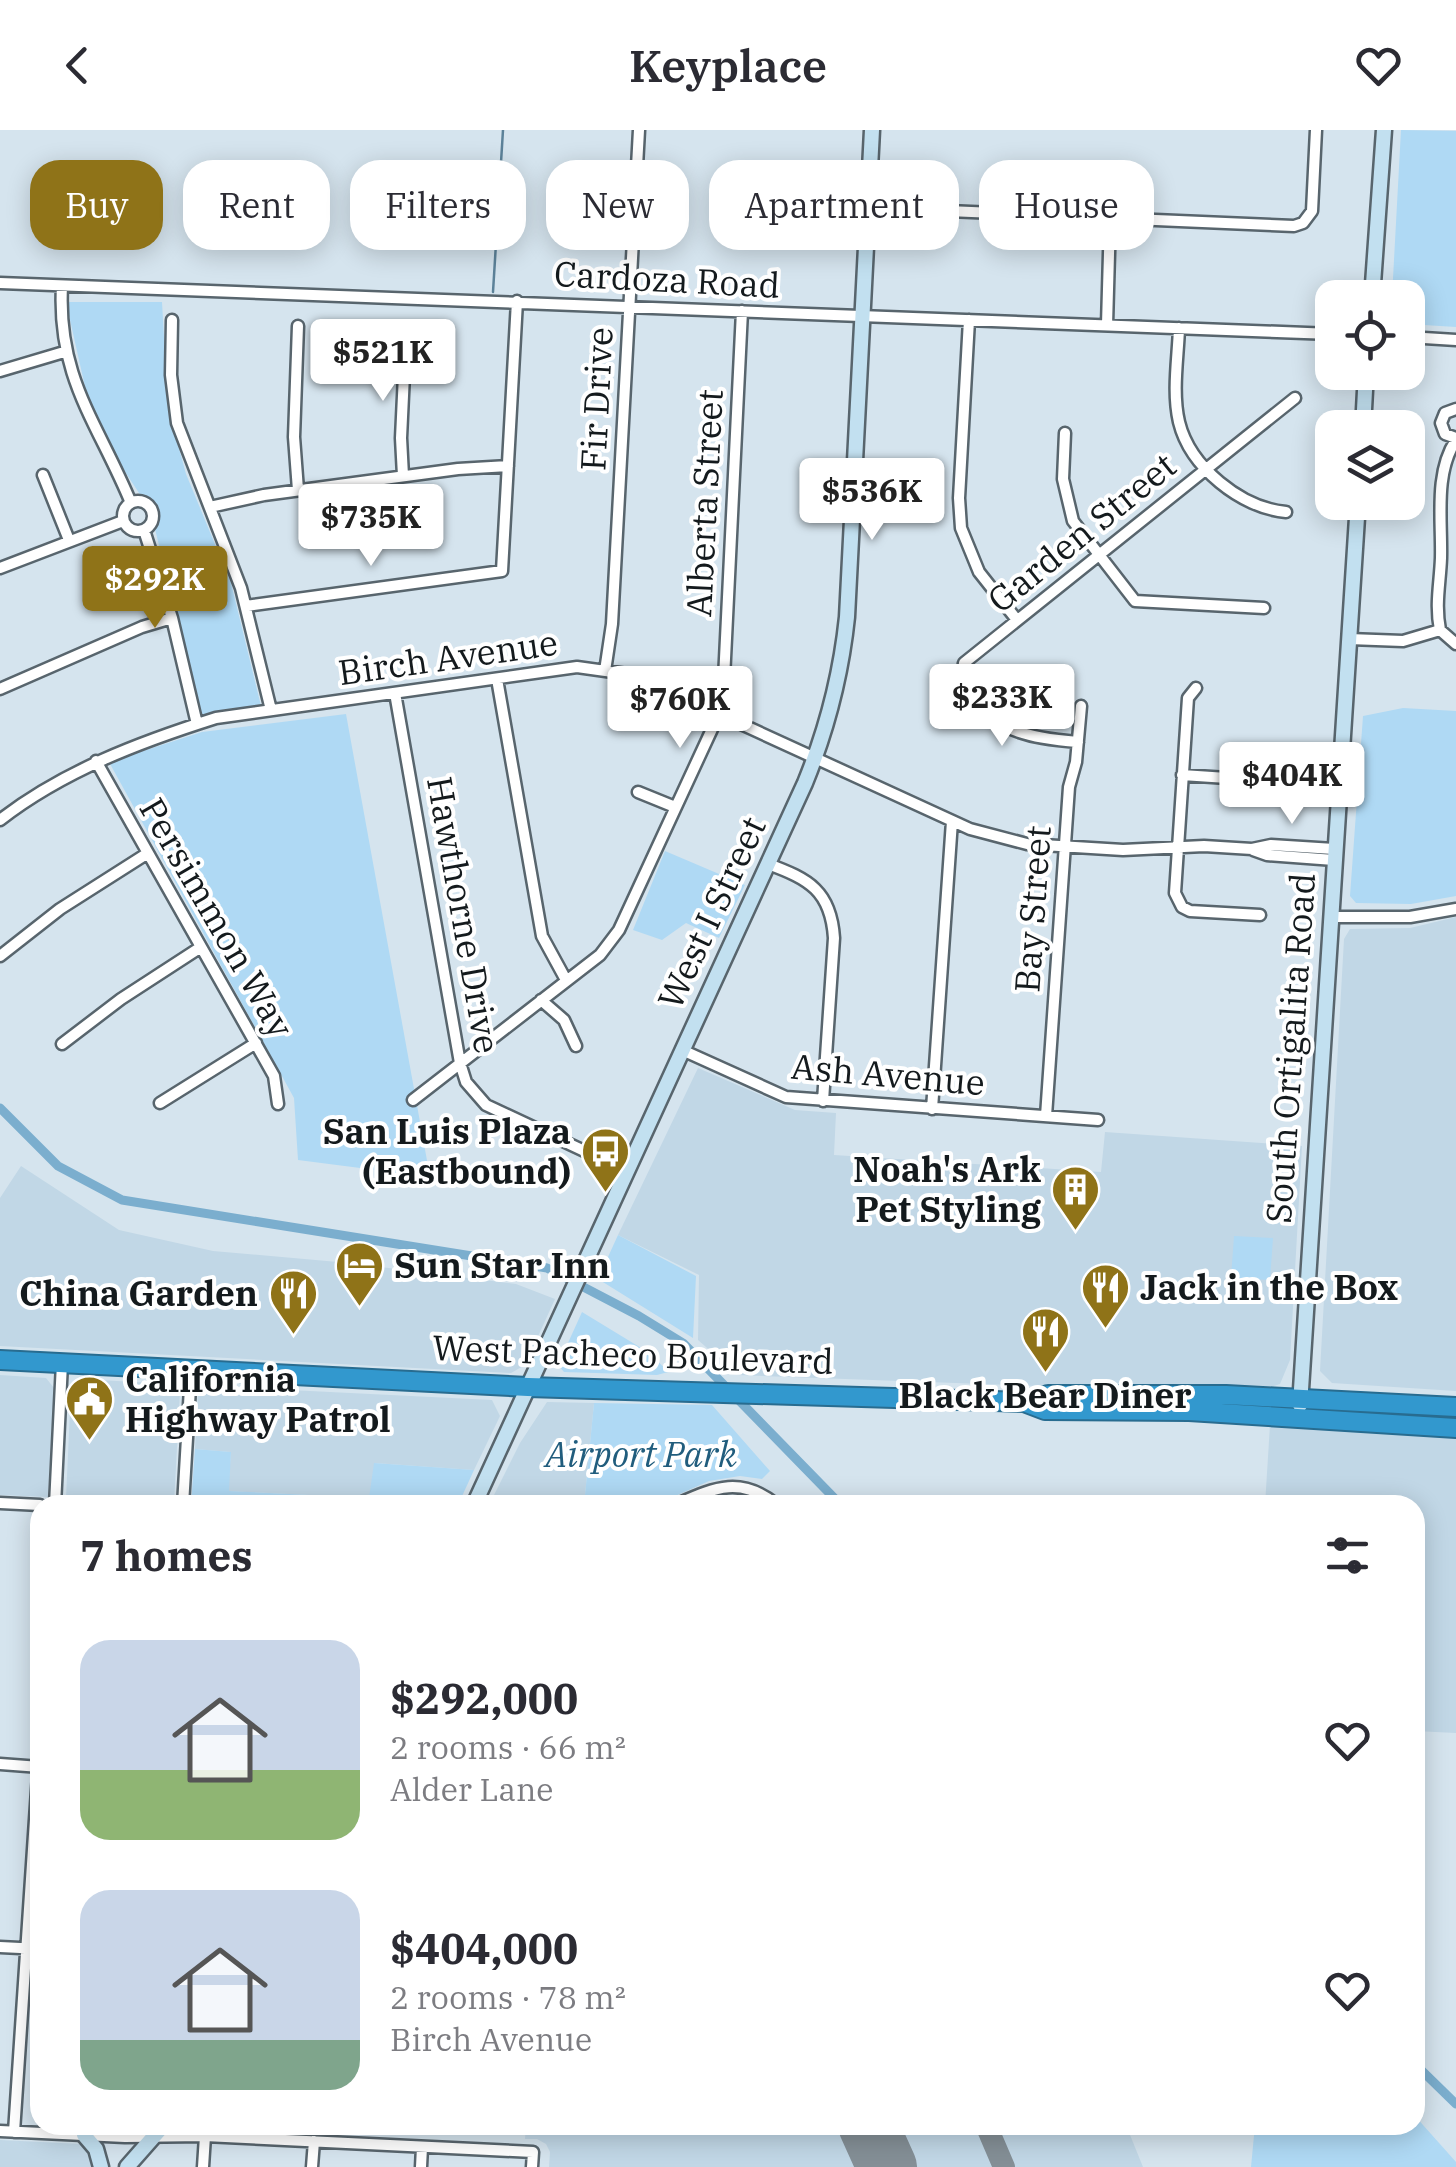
<!DOCTYPE html>
<html lang="en">
<head>
<meta charset="utf-8">
<style>
  :root { --surface:#fff; --page:#f7f7f7; --text:#2b2b33; --muted:#7c7c81; --accent:#8f7318 }
  body { margin:0; font-family:"IBM Plex Serif",serif; background:var(--page); color:var(--text); height:100vh; display:flex; flex-direction:column; font-size:38px; white-space:nowrap }
  * { box-sizing:border-box; margin:0 }
  p { font-size:32px; color:var(--muted) }
  .icon { flex:none; width:55px; height:55px; fill:none; stroke:currentColor; stroke-width:2; stroke-linecap:round; stroke-linejoin:round }
  .map { position:relative; flex:1; overflow:hidden }
  .details { position:absolute; left:30px; top:1365px; width:1395px; height:640px; display:flex; flex-direction:column; background:var(--surface); border-radius:30px; box-shadow:0 5px 25px #0003 }
  .details>* { flex:none }
  .hud { position:absolute; left:30px; top:30px; width:1398px; height:90px; display:flex; gap:20px }
  .controls { position:absolute; left:1315px; top:150px; display:grid; gap:20px }
  .controls a { display:grid; place-items:center; width:110px; height:110px; border-radius:20px; background:var(--surface); box-shadow:0 5px 25px #0003; font-size:50px }
  .price { position:absolute; translate:-50% -85px; padding:0 22px; border-radius:10px; background:#fff; color:#222; font-size:32px; line-height:65px; filter:drop-shadow(0 2px 5px #0008) }
  .price::after { content:''; position:absolute; left:50%; top:60px; width:30px; height:22px; margin-left:-15px; background:inherit; clip-path:polygon(0 0,100% 0,50% 100%) }
  .price.on { background:var(--accent); color:#fff }
  ul { padding:0; list-style:none }
  li { display:flex; align-items:center; gap:30px; height:250px; padding:0 50px }
  li span { display:grid; place-items:center; flex:none; width:280px; height:200px; border-radius:30px; color:#555 }
  li>.icon { margin-inline-start:auto }
  span .icon { width:120px; height:120px; fill:#fffc; stroke-width:1 }
  li b { font-size:42px }
  h2 { display:flex; justify-content:space-between; align-items:center; height:120px; padding:0 50px; font-size:42px }
  .pill { padding:0 35px; border-radius:30px; background:var(--surface); box-shadow:0 5px 25px #0003; font-size:35px; line-height:90px }
  .pill.on { background:var(--accent); color:#fff }
  header { display:flex; justify-content:space-between; align-items:center; height:130px; padding:0 50px; background:var(--surface); font-size:45px; font-weight:600 }
  .map>svg:first-child { display:block }
  .built { fill:#c1d7e6 }
  .green { fill:#afd9f4 }
  .lines { fill:none; stroke-linecap:round; stroke-linejoin:round }
  .stream { stroke:#5c8299; stroke-width:2.5 }
  .canal { stroke:#7baece; stroke-width:9 }
  .taxiway { stroke:#848f96; stroke-width:22 }
  .runway { stroke:#848f96; stroke-width:60 }
  .street-casing { stroke:#58656d; stroke-width:15 }
  .secondary-casing { stroke:#58656d; stroke-width:19 }
  .highway-casing { stroke:#286c90; stroke-width:22 }
  .street { stroke:#fff; stroke-width:10 }
  .secondary { stroke:#c2e0f0; stroke-width:14 }
  .highway { stroke:#3298ce; stroke-width:18 }
  .labels { text-anchor:middle; stroke-width:8; stroke-linejoin:round; paint-order:stroke }
  .street-label { font-size:35px; fill:#141a1d; stroke:#fff }
  .poi-label { font-size:35px; font-weight:bold; fill:#141a1d; stroke:#fff; text-anchor:end }
  .park-label { font-size:35px; font-style:italic; fill:#215d7d; stroke:#fff }
</style>
</head>
<body>
<header><svg class="icon" aria-label="back" viewBox="0 0 24 24"><path d="M15 5l-7 7 7 7"/></svg>Keyplace<svg class="icon" aria-label="heart" viewBox="0 0 24 24"><path d="M12 20l-8-8c-3-5 5-10 8-4 3-6 11-1 8 4z"/></svg></header>
<div class="map">
<svg width="1456" height="2037" viewBox="0 0 1456 2037">
  <rect width="100%" height="100%" fill="#d5e4ee"/>
  <path class="built" d="M1456,787V1261L1332,1253L1320,1241L1344,809L1350,799L1410,798Z
    M698,938L795,980L836,983L834,1025L1101,1042L1105,1002L1302,1016L1290,1230L1280,1254L1264,1259L1090,1258L738,1245L698,1210L699,1145L618,1105Z
    M21,1036L119,1100L213,1121L349,1133L516,1154L555,1169L525,1235L511,1243L0,1216V1068Z
    M0,1245L46,1248L54,1258L48,1367L0,1365Z
    M80,1249L172,1254L180,1261L174,1374L66,1368L71,1259Z
    M207,1256L492,1270L500,1286L474,1340L375,1333L370,1368L228,1361L231,1322L195,1319L198,1265Z
    M547,1272L594,1273L584,1375H489L520,1313Z
    M1270,1295L1456,1303V1603L1415,1601V1375H1265Z
    M742,1364L750,1366L761,1375H698Z
    M526,1995H1126L1143,2037H549L550,2022L546,2014L537,2009H525Z
    M0,2010L81,2014L93,2023L96,2037H0Z"/>
  <path class="green" d="M1401,0L1456,1V197L1408,194V168L1392,167Z
    M66,172H162L168,278L186,344L231,453L261,576L201,585L155,399L156,382L141,366L112,322L88,270Z
    M1403,578L1456,581V766L1411,774L1356,773L1350,766L1363,586Z
    M346,584L430,1047L298,1030L294,968L109,632L202,602Z
    M665,721L745,755L719,808L686,793L662,810L633,800Z
    M618,1105L696,1146L693,1208L598,1149Z
    M1234,1106L1273,1108L1270,1150L1231,1148Z
    M582,1182L651,1224L668,1242L657,1245L564,1242L558,1235Z
    M594,1273L712,1275L770,1341L762,1349L740,1346L709,1351L655,1375H584Z
    M195,1319L231,1322L229,1361L369,1368L374,1333L474,1340L458,1375H191Z
    M1415,1986L1456,2032V2037H1251L1255,1995H1415Z"/>
  <g class="lines">
    <path class="stream" d="M493,162L503,0"/>
    <path class="canal" d="M0,978L58,1036L122,1070L547,1138L639,1186L683,1213L841,1375
      M1415,1934L1456,1974"/>
    <path class="taxiway" d="M986,1995L1004,2037"/>
    <path class="runway" d="M868,1995L887,2037"/>
    <defs>
      <path id="street" d="M737,72L1294,96L1303,93L1312,81L1316,0
        M0,153L1332,204
        M62,156C57,248 98,293 131,373
        M172,190L171,245L177,293L241,458L271,580
        M969,190L959,368L961,398L979,442L1017,490
        M1107,195L1110,88
        M298,196L294,307L298,360
        M1179,198C1178,228 1172,262 1179,292C1190,337 1241,378 1286,382
        M1408,207L1456,210
        M0,241L64,222
        M1456,279L1445,283L1441,293L1445,304L1456,308
        M1065,303L1063,349L1073,391L1135,471L1264,478
        M43,345L69,410
        M403,346L401,308L406,202
        M123 386a15 15 0 1 1 30 0a15 15 0 1 1-30 0Z
        M210,377L264,365L458,339L508,336
        M144,400L172,488L197,594
        M0,438L123,391
        M246,476L502,441L517,171
        M1440,500C1435,474 1440,454 1441,428C1442,390 1434,343 1456,310
        M1440,500L1456,514
        M1349,509L1403,511L1440,500
        M605,541L612,494L639,0
        M497,549L542,806L566,850
        M1196,558L1188,568L1175,763L1182,777L1190,781L1260,785
        M0,559L142,497L172,488
        M395,563L460,933L466,952L486,975L627,1041
        M1078,612C1025,608 996,601 961,558L964,533L1295,268
        M96,631L274,946L278,974
        M1182,645L1304,653
        M638,662L675,677
        M0,690C63,641 140,612 216,588L577,537L634,545L970,699L1027,714L1123,720L1204,716L1252,719L1271,715L1334,719
        M1253,720L1267,725L1334,730
        M768,734C809,749 831,761 834,808L823,971
        M1330,787H1410L1456,779
        M0,826L60,779L148,723
        M541,870L564,890L576,916
        M62,914L121,869L201,817
        M682,920L786,967L1098,990
        M413,970L600,825L619,800L719,584L724,549L742,181
        M160,973L256,913
        M932,979L952,691
        M1046,986L1069,657L1076,632L1081,576
        M0,1373L40,1375
        M55,1375L62,1233
        M183,1375L191,1241
        M675,1375C714,1358 740,1345 777,1375
        M0,1634L40,1637
        M0,1817L40,1819
        M0,2001L125,2007L205,2006L533,2022L532,2037
        M14,2002L40,1615
        M203,2037L205,2006
        M312,2037L314,2011
        M421,2037L422,2017"/>
      <path id="secondary" d="M1372,168L1384,0
        M1363,298L1366,242
        M1300,1275L1358,372
        M474,1375L805,653C827,599 841,545 847,487L872,0
        M84,2005L96,2019L101,2037
        M127,2037L164,1995"/>
      <path id="highway" d="M0,1230L528,1257L1024,1272L1045,1280L1189,1281L1456,1298
        M1025,1272L1048,1265H1226L1456,1277"/>
    </defs>
    <use href="#street" class="street-casing"/>
    <use href="#secondary" class="secondary-casing"/>
    <use href="#highway" class="highway-casing"/>
    <use href="#street" class="street"/>
    <use href="#secondary" class="secondary"/>
    <use href="#highway" class="highway"/>
  </g>
  <defs>
    <symbol id="bus-pin" viewBox="-11 -11 22 30"><path d="M0 17L-7.5 6A9.5 9.5 0 1 1 7.5 6Z" fill="#8f7318" stroke="#fff"/><path d="M-5-6H5V4H4V6H2V4H-2V6H-4V4H-5ZM-3.5-4V0h7V-4ZM-3.5 1.2v1.5H-2V1.2ZM2 1.2v1.5H3.5V1.2Z" fill="#fff"/></symbol>
    <symbol id="building-pin" viewBox="-11 -11 22 30"><path d="M0 17L-7.5 6A9.5 9.5 0 1 1 7.5 6Z" fill="#8f7318" stroke="#fff"/><path d="M-4-6H4V6H1V3H-1V6H-4ZM-2.5-4.3h1.7v1.8h-1.7ZM.8-4.3h1.7v1.8H.8ZM-2.5-1h1.7V.8h-1.7ZM.8-1h1.7V.8H.8Z" fill="#fff"/></symbol>
    <symbol id="hotel-pin" viewBox="-11 -11 22 30"><path d="M0 17L-7.5 6A9.5 9.5 0 1 1 7.5 6Z" fill="#8f7318" stroke="#fff"/><path d="M-6-4.5h1.5V1H6V5H4.5V3h-9V5H-6ZM-4 0a1.8 1.8 0 1 1 3.6 0ZM.5 0V-2.5h3Q6-2.5 6 0Z" fill="#fff"/></symbol>
    <symbol id="restaurant-pin" viewBox="-11 -11 22 30"><path d="M0 17L-7.5 6A9.5 9.5 0 1 1 7.5 6Z" fill="#8f7318" stroke="#fff"/><path d="M-5-6h1v4h1v-4h1v4h1v-4h1v5L-1.5 .5V6h-2V.5L-5-1ZM5-6V6H3V1.5H1.5Q1.5-4 5-6Z" fill="#fff"/></symbol>
    <symbol id="civic-pin" viewBox="-11 -11 22 30"><path d="M0 17L-7.5 6A9.5 9.5 0 1 1 7.5 6Z" fill="#8f7318" stroke="#fff"/><path d="M-.6-6.5H3V-4.5H.6V-3L4-1V1h2V6H-6V1h2V-1L-.6-3ZM-1.2 2.5V6h2.4V2.5Z" fill="#fff"/></symbol>
  </defs>
  <g fill-rule="evenodd">
    <use href="#bus-pin" x="578" y="994" width="55" height="75"/>
    <use href="#building-pin" x="1048" y="1032" width="55" height="75"/>
    <use href="#hotel-pin" x="332" y="1108" width="55" height="75"/>
    <use href="#restaurant-pin" x="1078" y="1130" width="55" height="75"/>
    <use href="#restaurant-pin" x="266" y="1136" width="55" height="75"/>
    <use href="#restaurant-pin" x="1018" y="1174" width="55" height="75"/>
    <use href="#civic-pin" x="62" y="1242" width="55" height="75"/>
  </g>
  <g class="labels">
    <g class="street-label">
      <text transform="translate(667 150) rotate(3)" y="12">Cardoza Road</text>
      <text transform="translate(597 269) rotate(-87)" y="12">Fir Drive</text>
      <text transform="translate(705 373) rotate(-87)" y="12">Alberta Street</text>
      <text transform="translate(1082 403) rotate(-39)" y="12">Garden Street</text>
      <text transform="translate(448 528) rotate(-8)" y="12">Birch Avenue</text>
      <text transform="translate(1033 779) rotate(-86)" y="12">Bay Street</text>
      <text transform="translate(712 783) rotate(-65)" y="12">West I Street</text>
      <text transform="translate(463 785) rotate(80)" y="12">Hawthorne Drive</text>
      <text transform="translate(216 788) rotate(60)" y="12">Persimmon Way</text>
      <text transform="translate(1291 918) rotate(-86)" y="12">South Ortigalita Road</text>
      <text transform="translate(888 945) rotate(5)" y="12">Ash Avenue</text>
      <text transform="translate(633 1225) rotate(2)" y="12">West Pacheco Boulevard</text>
    </g>
    <g class="poi-label">
      <text x="571" y="1014">San Luis Plaza<tspan x="571" dy="40">(Eastbound)</tspan></text>
      <text x="1041" y="1052">Noah's Ark<tspan x="1041" dy="40">Pet Styling</tspan></text>
      <text x="394" y="1148" text-anchor="start">Sun Star Inn</text>
      <text x="1140" y="1170" text-anchor="start">Jack in the Box</text>
      <text x="258" y="1176">China Garden</text>
      <text x="125" y="1262" text-anchor="start">California<tspan x="125" dy="40">Highway Patrol</tspan></text>
      <text x="1045" y="1278" text-anchor="middle">Black Bear Diner</text>
    </g>
    <g class="park-label">
      <text x="641" y="1337">Airport Park</text>
    </g>
  </g>
</svg>
<div class="controls">
<a><svg class="icon" aria-label="locate" viewBox="0 0 24 24"><circle cx="12" cy="12" r="6"/><path d="M12 2v4M12 18v4M2 12h4M18 12h4"/></svg></a>
<a><svg class="icon" aria-label="layers" viewBox="0 0 24 24"><path d="M12 4l9 5-9 5-9-5zM3 14l9 5 9-5"/></svg></a>
</div>
<b class="price" style="left:383px;top:274px">$521K</b>
<b class="price" style="left:872px;top:413px">$536K</b>
<b class="price" style="left:371px;top:439px">$735K</b>
<b class="price on" style="left:155px;top:501px">$292K</b>
<b class="price" style="left:1002px;top:619px">$233K</b>
<b class="price" style="left:680px;top:621px">$760K</b>
<b class="price" style="left:1292px;top:697px">$404K</b>
<div class="hud">
<a class="pill on">Buy</a>
<a class="pill">Rent</a>
<a class="pill">Filters</a>
<a class="pill">New</a>
<a class="pill">Apartment</a>
<a class="pill">House</a>
</div>
<section class="details">
<h2>7 homes<svg class="icon" aria-label="filters" viewBox="0 0 24 24"><path d="M4 7h16M4 17h16"/><circle cx="9" cy="7" r="2"/><circle cx="15" cy="17" r="2"/></svg></h2>
<ul>
<li><span style="background:linear-gradient(#c9d6e8 65%,#8fb573 0)"><svg class="icon" aria-label="home" viewBox="0 0 24 24"><path d="M3 11l9-7 9 7M6 9v11h12V9"/></svg></span><div><b>$292,000</b><p>2 rooms · 66 m²</p><p>Alder Lane</p></div><svg class="icon" aria-label="heart" viewBox="0 0 24 24"><path d="M12 20l-8-8c-3-5 5-10 8-4 3-6 11-1 8 4z"/></svg></li>
<li><span style="background:linear-gradient(#c9d6e8 75%,#7fa58c 0)"><svg class="icon" aria-label="home" viewBox="0 0 24 24"><path d="M3 11l9-7 9 7M6 9v11h12V9"/></svg></span><div><b>$404,000</b><p>2 rooms · 78 m²</p><p>Birch Avenue</p></div><svg class="icon" aria-label="heart" viewBox="0 0 24 24"><path d="M12 20l-8-8c-3-5 5-10 8-4 3-6 11-1 8 4z"/></svg></li>
</ul>
</section>
</div>
</body>
</html>
